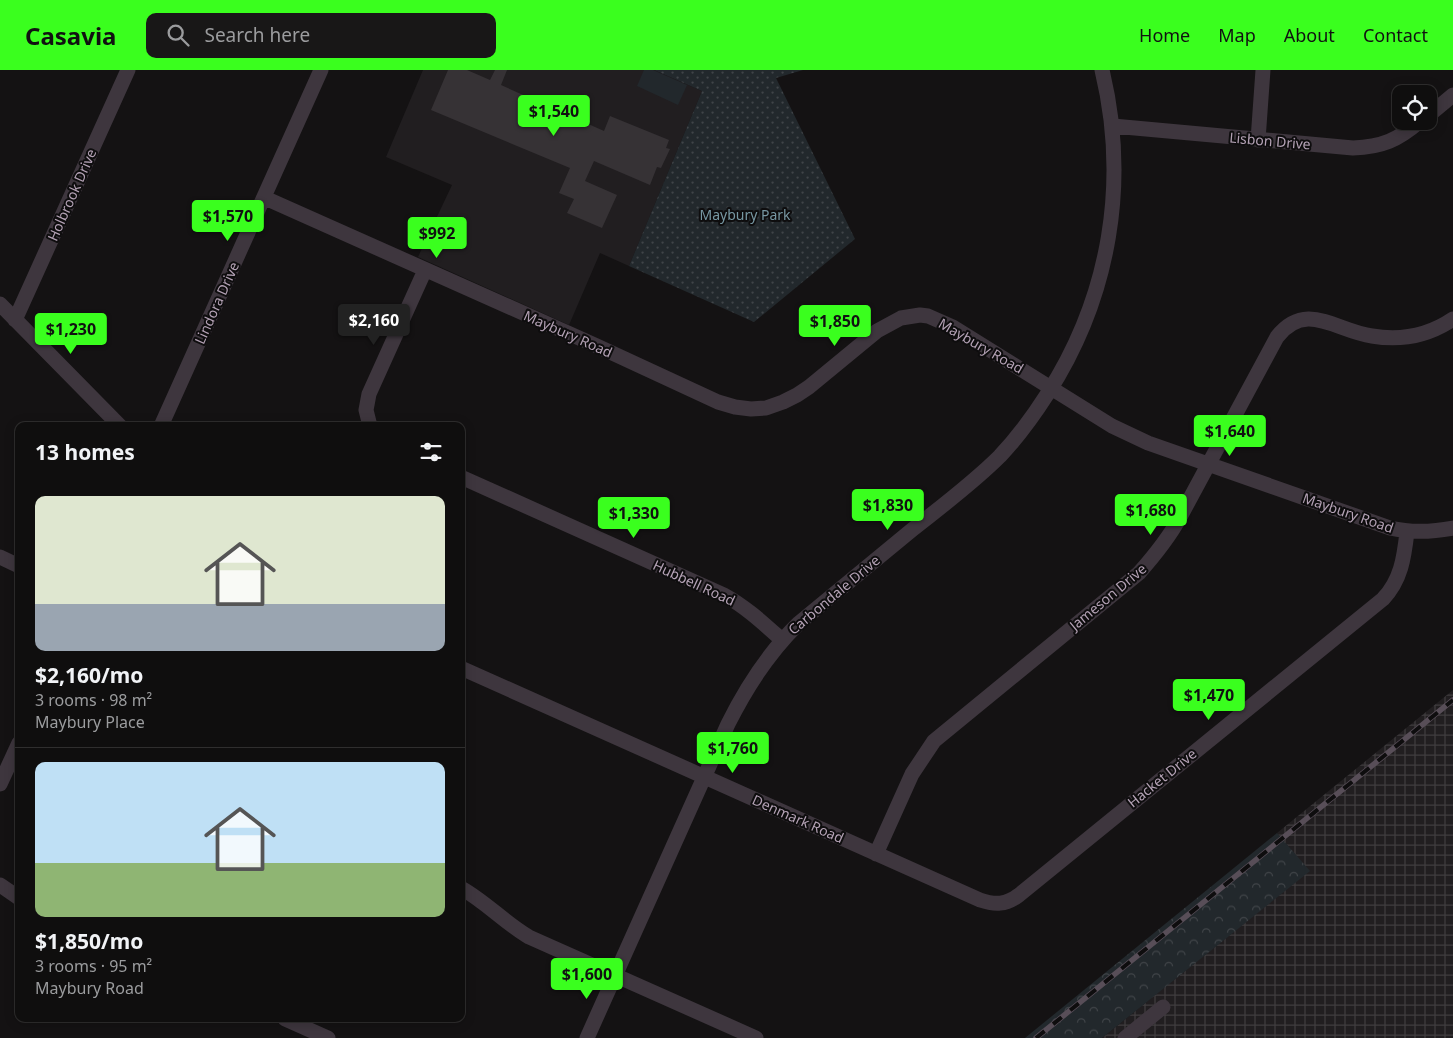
<!DOCTYPE html>
<html lang="en">
<head>
<meta charset="utf-8">
<style>
  :root { --surface:#0f0e0e; --page:#181717; --text:#f1f3f6; --muted:#9b9c9e; --line:#2f2e2e; --accent:#3aff1e }
  body { margin:0; font-family:"Noto Sans",sans-serif; background:var(--page); color:var(--text); height:100vh; display:flex; flex-direction:column; font-size:19px; white-space:nowrap }
  * { box-sizing:border-box; margin:0 }
  p { font-size:16px; color:var(--muted) }
  .icon { flex:none; width:28px; height:28px; fill:none; stroke:currentColor; stroke-width:2; stroke-linecap:round; stroke-linejoin:round }
  .map { position:relative; flex:1; overflow:hidden }
  .drawer { position:absolute; left:15px; top:352px; width:450px; height:600px; display:flex; flex-direction:column; background:var(--surface); border-radius:10px; box-shadow:0 2px 12px #0003,0 0 0 1px var(--line) }
  .drawer>* { flex:none }
  .buttons { position:absolute; left:1392px; top:15px; display:grid; gap:10px }
  .buttons a { display:grid; place-items:center; width:45px; height:45px; border-radius:10px; background:var(--surface); box-shadow:0 2px 12px #0003,0 0 0 1px var(--line); font-size:25px }
  .price { position:absolute; translate:-50% -42px; padding:0 11px; border-radius:5px; background:var(--accent); color:#111; font-size:16px; line-height:32px; filter:drop-shadow(0 1px 2px #0008) }
  .price::after { content:''; position:absolute; left:50%; top:30px; width:15px; height:11px; margin-left:-8px; background:inherit; clip-path:polygon(0 0,100% 0,50% 100%) }
  .price.current { background:#222; color:#fff }
  ul { padding:0; list-style:none }
  li { display:grid; align-content:center; gap:10px; height:265px; padding:0 20px }
  li+li { border-top:1px solid var(--line) }
  li span { display:grid; place-items:center; height:155px; border-radius:10px; color:#555 }
  li>.icon { margin-inline-start:auto }
  span .icon { width:90px; height:90px; fill:#fffc; stroke-width:1 }
  li b { font-size:21px }
  h2 { display:flex; justify-content:space-between; align-items:center; height:60px; padding:0 20px; font-size:21px }
  header { display:flex; align-items:center; gap:30px; box-sizing:border-box; height:70px; padding:0 25px; background:var(--accent); color:#111 }
  header strong { font-size:24px }
  nav { display:flex; gap:28px; margin-inline-start:auto; font-size:18px }
  .search { width:350px; height:45px; background:var(--page); display:flex; align-items:center; gap:12px; box-sizing:border-box; padding:0 18px; border-radius:10px; color:var(--muted); font-size:19px }
  .map>svg:first-child { display:block }
  .built { fill:#211e20 }
  .industrial { fill:url(#industrial-grid) }
  .grass { fill:#22282c }
  .forest { fill:url(#forest-crowns) }
  .park { fill:url(#park-dots) }
  .building { fill:#363235 }
  .lines { fill:none; stroke-linecap:round; stroke-linejoin:round }
  .street { stroke:#3e363e; stroke-width:15 }
  .rail-casing { stroke:#584e58; stroke-width:5.5 }
  .rail { stroke:#0e0d0e; stroke-width:4; stroke-dasharray:11; stroke-linecap:butt }
  .labels { text-anchor:middle; stroke-width:4; stroke-linejoin:round; paint-order:stroke }
  .street-label { font-size:14px; fill:#b4a2b5; stroke:#0e0d0e }
  .park-label { font-size:14px; fill:#7797a2; stroke:#0e0d0e }
</style>
</head>
<body>
<header>
<strong>Casavia</strong>
<div class="search"><svg class="icon" aria-label="search" viewBox="0 0 24 24"><circle cx="10" cy="10" r="6"/><path d="M15 15l6 6"/></svg>Search here</div>
<nav><a>Home</a><a>Map</a><a>About</a><a>Contact</a></nav>
</header>
<div class="map">
<svg width="1453" height="968" viewBox="0 0 1453 968">
  <defs>
    <pattern id="industrial-grid" width="8" height="8" patternUnits="userSpaceOnUse" patternTransform="scale(1.25)"><rect width="8" height="8" fill="#211e20"/><path d="M0 4h8M4 0v8" fill="none" stroke="#3f3c3e"/></pattern>
    <pattern id="forest-crowns" width="20" height="18" patternUnits="userSpaceOnUse" patternTransform="scale(1.25)"><rect width="20" height="18" fill="#22282c"/><path d="M2 6a3 3 0 1 1 6 0M12 15a3 3 0 1 1 6 0" fill="none" stroke="#404448"/></pattern>
    <pattern id="park-dots" width="8" height="8" patternUnits="userSpaceOnUse" patternTransform="scale(1.25)"><rect width="8" height="8" fill="#22282c"/><path d="M2 2h.1M6 6h.1" fill="none" stroke="#404448" stroke-width="1.8" stroke-linecap="round"/></pattern>
  </defs>
  <rect width="100%" height="100%" fill="#141213"/>
  <path class="built" d="M423,0H654L702,21L629,196L600,183L569,255L418,187L452,115L386,87Z"/>
  <path class="industrial" d="M1453,620V968H1102L1309,801L1277,763Z"/>
  <path class="grass" d="M644,0H653L687,15L678,35L637,16Z"/>
  <path class="forest" d="M1277,763L1310,801L1102,968H1025Z"/>
  <path class="park" d="M654,0H803L776,8L855,169L754,252L629,196L702,21Z"/>
  <path class="building" d="M448,0H467L490,10L495,0H507L501,15L604,61L610,46L669,70L666,78L670,79L661,98L657,97L650,115L594,91L585,111L617,125L602,158L567,143L574,129L559,123L570,98L431,40Z"/>
  <g class="lines">
    <path class="street" d="M1429,45L1453,25
      M1113,56L1353,78C1382,77 1398,70 1420,51
      M1258,70L1263,0
      M265,128L597,276L718,332L735,337L751,339L766,338L783,332L797,325L809,317L877,261L901,248L920,245L928,246L953,257L1112,356L1148,373L1390,458C1412,463 1432,462 1453,458
      M0,234L120,356
      M15,250L128,0
      M161,356L321,0
      M370,356L366,340L369,324L425,200
      M461,407L724,525C746,537 763,553 782,570
      M0,487L19,496
      M461,598L980,830C995,835 1006,835 1019,825L1383,529C1401,510 1404,488 1407,462
      M0,714L19,673
      M876,784L912,704L934,671L1139,503C1154,486 1168,469 1179,449L1277,267C1306,230 1336,261 1372,266C1402,271 1428,266 1453,249
      M0,815L19,828
      M461,818C486,832 505,853 529,867L756,968
      M285,949L328,968
      M587,968L728,654C747,616 768,583 799,553C837,522 875,490 913,459C942,436 973,413 1000,386C1018,367 1034,345 1048,323C1110,226 1129,112 1102,0
      M1125,968L1163,937"/>
    <defs>
      <path id="rail" d="M1036,968L1453,630"/>
    </defs>
    <use href="#rail" class="rail-casing"/>
    <use href="#rail" class="rail"/>
  </g>
  <g class="labels">
    <g class="street-label">
      <text transform="translate(1270 71) rotate(5)" y="5">Lisbon Drive</text>
      <text transform="translate(72 125) rotate(-66)" y="5">Holbrook Drive</text>
      <text transform="translate(217 233) rotate(-66)" y="5">Lindora Drive</text>
      <text transform="translate(568 264) rotate(24)" y="5">Maybury Road</text>
      <text transform="translate(981 276) rotate(30)" y="5">Maybury Road</text>
      <text transform="translate(1348 443) rotate(19)" y="5">Maybury Road</text>
      <text transform="translate(694 513) rotate(25)" y="5">Hubbell Road</text>
      <text transform="translate(834 525) rotate(-40)" y="5">Carbondale Drive</text>
      <text transform="translate(1108 527) rotate(-40)" y="5">Jameson Drive</text>
      <text transform="translate(1162 708) rotate(-39)" y="5">Hacket Drive</text>
      <text transform="translate(798 749) rotate(24)" y="5">Denmark Road</text>
    </g>
    <g class="park-label">
      <text x="745" y="150">Maybury Park</text>
    </g>
  </g>
</svg>
<div class="buttons">
<a><svg class="icon" aria-label="locate" viewBox="0 0 24 24"><circle cx="12" cy="12" r="6"/><path d="M12 2v4M12 18v4M2 12h4M18 12h4"/></svg></a>
</div>
<b class="price" style="left:554px;top:67px">$1,540</b>
<b class="price" style="left:228px;top:172px">$1,570</b>
<b class="price" style="left:437px;top:189px">$992</b>
<b class="price current" style="left:374px;top:276px">$2,160</b>
<b class="price" style="left:835px;top:277px">$1,850</b>
<b class="price" style="left:71px;top:285px">$1,230</b>
<b class="price" style="left:1230px;top:387px">$1,640</b>
<b class="price" style="left:888px;top:461px">$1,830</b>
<b class="price" style="left:1151px;top:466px">$1,680</b>
<b class="price" style="left:634px;top:469px">$1,330</b>
<b class="price" style="left:1209px;top:651px">$1,470</b>
<b class="price" style="left:733px;top:704px">$1,760</b>
<b class="price" style="left:587px;top:930px">$1,600</b>
<section class="drawer">
<h2>13 homes<svg class="icon" aria-label="filters" viewBox="0 0 24 24"><path d="M4 7h16M4 17h16"/><circle cx="9" cy="7" r="2"/><circle cx="15" cy="17" r="2"/></svg></h2>
<ul>
<li><span style="background:linear-gradient(#dfe7d0 70%,#9aa5b1 0)"><svg class="icon" aria-label="home" viewBox="0 0 24 24"><path d="M3 11l9-7 9 7M6 9v11h12V9"/></svg></span><div><b>$2,160/mo</b><p>3 rooms · 98 m²</p><p>Maybury Place</p></div></li>
<li><span style="background:linear-gradient(#bfe0f5 65%,#8fb573 0)"><svg class="icon" aria-label="home" viewBox="0 0 24 24"><path d="M3 11l9-7 9 7M6 9v11h12V9"/></svg></span><div><b>$1,850/mo</b><p>3 rooms · 95 m²</p><p>Maybury Road</p></div></li>
</ul>
</section>
</div>
</body>
</html>
